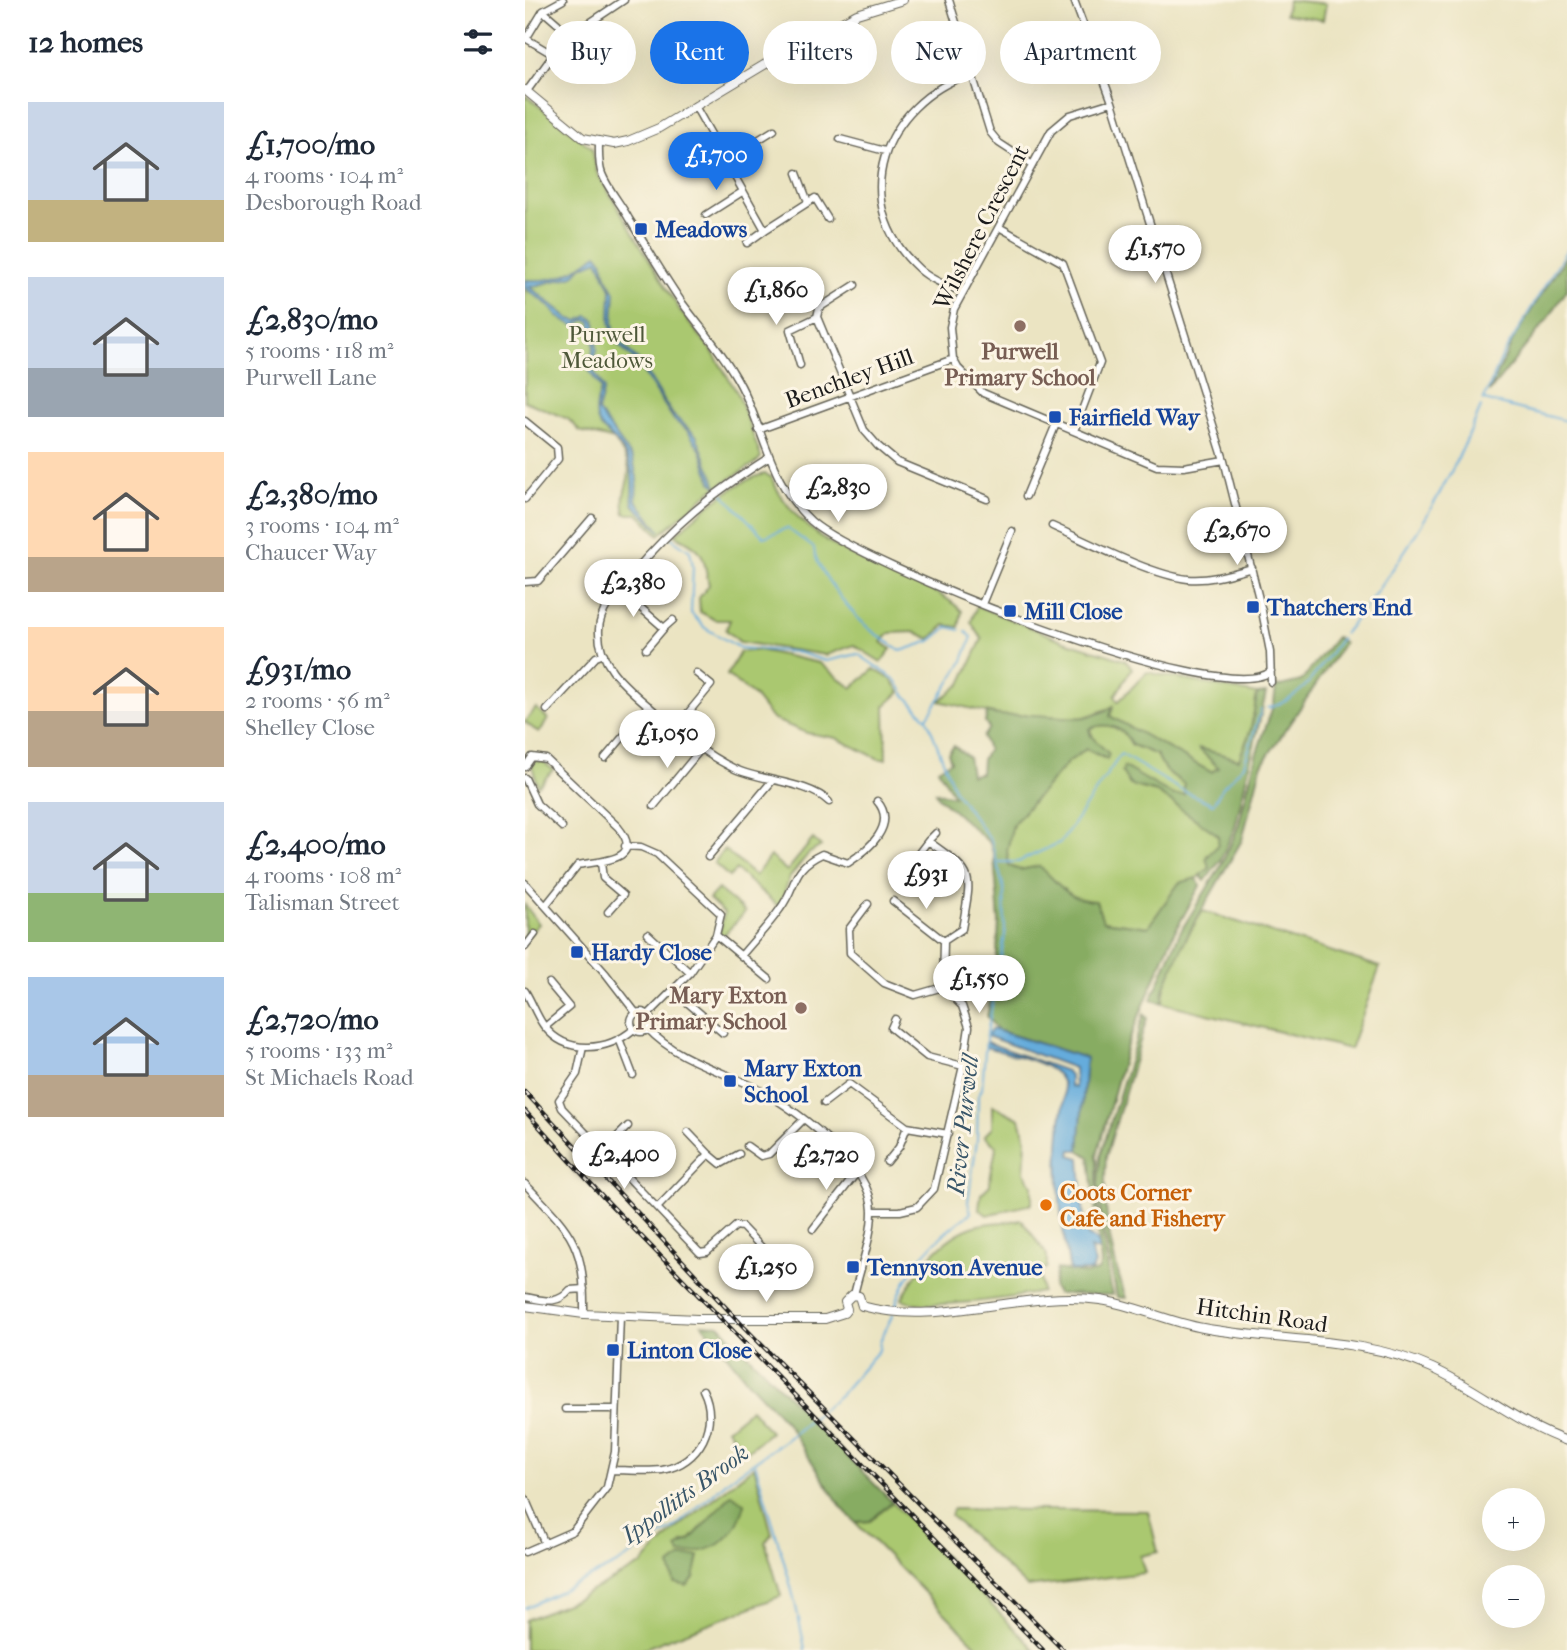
<!DOCTYPE html>
<html lang="en">
<head>
<meta charset="utf-8">
<style>
  :root { --surface:#fff; --page:#f2f2f3; --text:#1f2937; --muted:#747a83; --accent:#1a73e8 }
  body { margin:0; font-family:"IM FELL French Canon",serif; background:var(--page); color:var(--text); height:100vh; display:flex; flex-direction:column; font-size:26px; white-space:nowrap }
  * { box-sizing:border-box; margin:0 }
  p { font-size:23px; color:var(--muted) }
  .icon { flex:none; width:38px; height:38px; fill:none; stroke:currentColor; stroke-width:2; stroke-linecap:round; stroke-linejoin:round }
  .map { position:relative; flex:1; overflow:hidden }
  .panel { display:flex; flex-direction:column; background:var(--surface); width:525px }
  .panel>* { flex:none }
  .hud { position:absolute; left:21px; top:21px; width:665px; height:63px; display:flex; gap:14px }
  .fabs { position:absolute; left:957px; top:1488px; display:grid; gap:14px }
  .fabs a { display:grid; place-items:center; width:63px; height:63px; border-radius:50%; background:var(--surface); box-shadow:0 7px 28px #0002; font-size:35px }
  .price { position:absolute; translate:-50% -60px; padding:0 16px; border-radius:24px; background:#fff; color:#222; font-size:23px; line-height:46px; filter:drop-shadow(0 2px 4px #0008) }
  .price::after { content:''; position:absolute; left:50%; top:42px; width:21px; height:16px; margin-left:-10px; background:inherit; clip-path:polygon(0 0,100% 0,50% 100%) }
  .price.on { background:var(--accent); color:#fff }
  ul { padding:0; list-style:none }
  li { display:flex; align-items:center; gap:21px; height:175px; padding:0 28px }
  li span { display:grid; place-items:center; flex:none; width:196px; height:140px; border-radius:0px; color:#555 }
  li>.icon { margin-inline-start:auto }
  span .icon { width:84px; height:84px; fill:#fffc; stroke-width:1 }
  li b { font-size:30px }
  h2 { display:flex; justify-content:space-between; align-items:center; height:84px; padding:0 28px; font-size:30px }
  .pill { padding:0 24px; border-radius:32px; background:var(--surface); box-shadow:0 7px 28px #0002; font-size:24px; line-height:63px }
  .pill.on { background:var(--accent); color:#fff }
  main { display:flex; flex:1; min-height:0 }
  .map>svg:first-child { display:block }
  .green { fill:#aac86f; stroke:#637246; stroke-width:2; fill-rule:evenodd }
  .forest { fill:#87ac62; stroke:#52643f; stroke-width:2 }
  .water { fill:#65acdc; stroke:#40647c; stroke-width:2 }
  .lines { fill:none; stroke-linecap:round; stroke-linejoin:round }
  .stream { stroke:#65acdc; stroke-width:2 }
  .minor-casing { stroke:#646256; stroke-width:9 }
  .tertiary-casing { stroke:#646256; stroke-width:10 }
  .minor { stroke:#fff; stroke-width:6 }
  .tertiary { stroke:#fff; stroke-width:8 }
  .rail-casing { stroke:#1c1c1c; stroke-width:4.5 }
  .rail { stroke:#fcf5e5; stroke-width:2; stroke-dasharray:5; stroke-linecap:butt }
  .transit-dot { fill:#1a4fb4; stroke:#fcf5e5; stroke-width:2.5 }
  .education-dot { fill:#8d6e63; stroke:#fcf5e5; stroke-width:2.5 }
  .food-dot { fill:#e8710a; stroke:#fcf5e5; stroke-width:2.5 }
  .labels { text-anchor:middle; stroke-width:6; stroke-linejoin:round; paint-order:stroke }
  .street-label { font-size:23px; fill:#1c1c1c; stroke:#fcf5e5 }
  .transit-label { font-size:23px; font-weight:bold; fill:#164399; stroke:#fcf5e5; text-anchor:start }
  .park-label { font-size:23px; fill:#4e5839; stroke:#fcf5e5 }
  .education-label { font-size:23px; font-weight:bold; fill:#785e54; stroke:#fcf5e5 }
  .food-label { font-size:23px; font-weight:bold; fill:#c56008; stroke:#fcf5e5; text-anchor:start }
  .water-label { font-size:24px; font-style:italic; fill:#395669; stroke:#fcf5e5 }
</style>
</head>
<body>
<main>
<section class="panel">
<h2>12 homes<svg class="icon" aria-label="filters" viewBox="0 0 24 24"><path d="M4 7h16M4 17h16"/><circle cx="9" cy="7" r="2"/><circle cx="15" cy="17" r="2"/></svg></h2>
<ul>
<li><span style="background:linear-gradient(#c9d6e8 70%,#c2b280 0)"><svg class="icon" aria-label="home" viewBox="0 0 24 24"><path d="M3 11l9-7 9 7M6 9v11h12V9"/></svg></span><div><b>£1,700/mo</b><p>4 rooms · 104 m²</p><p>Desborough Road</p></div></li>
<li><span style="background:linear-gradient(#c9d6e8 65%,#9aa5b1 0)"><svg class="icon" aria-label="home" viewBox="0 0 24 24"><path d="M3 11l9-7 9 7M6 9v11h12V9"/></svg></span><div><b>£2,830/mo</b><p>5 rooms · 118 m²</p><p>Purwell Lane</p></div></li>
<li><span style="background:linear-gradient(#ffd9b3 75%,#b9a48a 0)"><svg class="icon" aria-label="home" viewBox="0 0 24 24"><path d="M3 11l9-7 9 7M6 9v11h12V9"/></svg></span><div><b>£2,380/mo</b><p>3 rooms · 104 m²</p><p>Chaucer Way</p></div></li>
<li><span style="background:linear-gradient(#ffd9b3 60%,#b9a48a 0)"><svg class="icon" aria-label="home" viewBox="0 0 24 24"><path d="M3 11l9-7 9 7M6 9v11h12V9"/></svg></span><div><b>£931/mo</b><p>2 rooms · 56 m²</p><p>Shelley Close</p></div></li>
<li><span style="background:linear-gradient(#c9d6e8 65%,#8fb573 0)"><svg class="icon" aria-label="home" viewBox="0 0 24 24"><path d="M3 11l9-7 9 7M6 9v11h12V9"/></svg></span><div><b>£2,400/mo</b><p>4 rooms · 108 m²</p><p>Talisman Street</p></div></li>
<li><span style="background:linear-gradient(#a9c7e8 70%,#b9a48a 0)"><svg class="icon" aria-label="home" viewBox="0 0 24 24"><path d="M3 11l9-7 9 7M6 9v11h12V9"/></svg></span><div><b>£2,720/mo</b><p>5 rooms · 133 m²</p><p>St Michaels Road</p></div></li>
</ul>
</section>
<div class="map">
<svg width="1042" height="1650" viewBox="0 0 1042 1650">
  <rect width="100%" height="100%" fill="#fcf5e5"/>
  <filter id="ink" filterUnits="userSpaceOnUse"><feTurbulence type="fractalNoise" baseFrequency=".0143" numOctaves="2"/><feDisplacementMap in="SourceGraphic" scale="14" xChannelSelector="R" yChannelSelector="G"/><feConvolveMatrix kernelMatrix="1 2 1 2 8 2 1 2 1" color-interpolation-filters="sRGB"/></filter>
  <filter id="wash" filterUnits="userSpaceOnUse"><feTurbulence type="fractalNoise" baseFrequency=".00686" numOctaves="4" result="noise"/><feDisplacementMap in="SourceGraphic" scale="28" xChannelSelector="R" yChannelSelector="G"/><feGaussianBlur stdDeviation="1.57" result="paint"/><feColorMatrix in="noise" values="0 0 0 0 0 0 0 0 0 0 0 0 0 0 0 0 0 1.4 0 .05"/><feComposite in="paint" operator="in"/></filter>
  <g filter="url(#wash)">
    <rect width="100%" height="100%" fill="#ebe4c2"/>
    <path class="green" d="M763,0L801,4L798,20L760,14Z
      M0,95L67,148L72,173L156,312L187,351L213,394L233,449L236,457L232,462L187,490L134,535L113,514H100C92,479 120,481 89,440L55,431L43,419L0,401Z
      M240,474L246,477C271,533 326,558 381,580C402,589 420,594 437,611L434,627L420,625L405,639L391,632L365,633L357,642L366,649L356,662L329,645L301,655L215,642L201,630L205,620H190L175,612L174,598L184,585C177,552 180,550 150,535C172,515 210,480 240,474Z
      M452,606L539,641L600,660L607,668L590,696L593,702L622,672L732,694L726,729L714,759L675,749L694,768L686,772L585,716L588,707L557,718L499,715L486,718L414,701L436,684L457,639L446,622Z
      M234,650L294,663L327,688L349,669L367,680L375,692L360,706L361,759H354L311,738L282,733L247,719L229,696L202,675L215,652Z
      M11,708L23,719L14,733L0,722Z
      M574,725C590,725 599,730 607,745L632,755L640,770L659,784V795H648L599,768L605,785L632,792L693,835L694,843L689,854L682,855L685,868L672,878L654,883L623,927L578,921L558,901L539,893L514,866L495,870L484,866L482,851L488,824L542,763L561,749L578,758L564,728Z
      M10,761H18L28,770L13,786L7,766Z
      M288,839L296,846L283,854L265,877L254,907L211,870L204,877L189,863L199,849L230,876L245,856L262,871Z
      M193,889L220,912L197,937L194,935L199,913L184,899Z
      M0,905L14,924L0,938Z
      M678,911L855,967L825,1049L638,1003C638,972 662,937 678,911Z
      M467,1105L495,1119L501,1140L499,1172L507,1185V1204L462,1215L454,1209L456,1194L465,1185C465,1171 470,1160 471,1146L459,1136L467,1128Z
      M497,1220L522,1255V1267L515,1273L517,1292C491,1297 396,1312 377,1299C393,1267 422,1230 459,1224C472,1222 485,1222 497,1220Z
      M226,1409L245,1432L221,1452L202,1429Z
      M229,1466L247,1534L240,1542L256,1596L115,1650H0V1620L49,1600L116,1565L150,1530ZM207,1495L219,1504L155,1554L157,1543L165,1540Z
      M367,1502L510,1650H456L330,1522L345,1521Z
      M428,1509L623,1511L633,1552L615,1556L620,1573L502,1587L426,1516Z"/>
    <path class="forest" d="M1042,255V290L1022,320L964,392L990,336Z
      M811,637L819,643L736,766L717,840L662,936L638,991V1003L626,1000L655,932L696,866L713,827L731,755L749,703L751,687L776,681Z
      M741,693L710,827L695,861L680,881L675,875L685,868L681,859C686,849 695,850 693,835L632,792L605,785L597,772L599,767L648,795H659V784L640,770L632,755L607,745C598,727 583,721 564,729L566,736L584,754L582,759L561,749L542,763L488,824L482,851L484,866L495,870L514,866C536,884 540,900 571,901L578,921L623,927L654,883L672,878L675,886L648,935L602,1045L572,1155V1202L587,1295L532,1294L528,1287L532,1269L561,1274L573,1271L576,1264L565,1157L554,1150L561,1058L472,1030L462,1016L471,968L474,922L469,856L465,843L413,797L411,792L429,796L413,769L426,761L423,753L429,746L443,757L446,775L456,773L457,759L463,750L458,737L464,728L460,722L462,713C478,717 485,715 501,715C531,714 561,726 588,706L585,716L686,772L694,768L673,748L714,759L726,729L732,694Z
      M619,1014L622,1018L581,1157C577,1208 585,1251 601,1298L592,1297L577,1221L573,1185L575,1157Z
      M177,1324L194,1325L367,1502L345,1521L330,1522L317,1508L261,1422L225,1384Z
      M207,1494L220,1504C210,1540 191,1552 155,1554L152,1548L165,1540Z
      M174,1556L169,1578L162,1586L149,1583L145,1566L157,1557Z"/>
    <path class="water" d="M72,254L77,260L81,276L90,292L88,323L91,338L116,363L148,415L171,435L192,486L187,483L176,451L163,431L149,420L113,364L89,340L85,322L86,289L73,260L56,267L48,276L5,287L45,319L53,321L63,316L70,320L72,350L67,368L79,389L73,411L108,459L112,478L111,500L135,531L108,504C106,488 110,476 103,460C87,425 60,435 76,389L64,370L69,346L66,321L61,320L50,325C30,319 32,312 18,301C12,296 6,294 0,287V280C32,282 47,274 72,254Z
      M467,1029L561,1058L554,1150H546L545,1155L555,1158L559,1223L563,1236L572,1241L574,1251L565,1248L570,1264L566,1271H545C535,1222 530,1171 536,1121C538,1107 544,1086 532,1074C516,1059 482,1054 461,1047V1042L541,1071L545,1076V1086L550,1088L549,1068L462,1036Z"/>
    <g class="lines">
      <path class="stream" d="M959,400L1042,421
        M958,401L978,355L1042,249
        M197,493L239,537L262,528L289,548C289,567 325,611 340,625C350,635 364,642 376,651L406,641L423,627L435,630
        M145,537L165,551L168,566L166,613L180,628L215,648L271,652L301,661L333,654L371,680L380,695L402,719L430,791L466,841L479,889L480,935L461,1039L457,1089L453,1096L452,1140L443,1202L446,1213C413,1235 380,1269 370,1308
        M819,634C875,565 923,488 956,407
        M743,708C779,700 796,665 816,638
        M402,718L437,663L447,637L441,632
        M472,862H493L536,842L596,754L656,790L688,804L698,787L719,765L736,710
        M230,1462C247,1525 269,1586 280,1650
        M0,1608L92,1564L149,1528L206,1478L262,1439L315,1395L354,1350L355,1341L368,1314"/>
    </g>
  </g>
  <g filter="url(#ink)">
    <g class="lines">
      <defs>
        <path id="minor" d="M424,0L465,132L474,143L506,164
          M549,0L587,102L699,460L737,611L745,652L746,682
          M18,11L33,24
          M0,38L27,54
          M1,39L18,11L38,0
          M2,91L39,40L99,0
          M587,102L545,115L526,131L429,309L425,327L428,359L433,368L458,393L632,466L659,467L699,460
          M170,106L240,230L290,198L303,219
          M315,139L360,151
          M74,142C74,152 73,164 77,174C83,189 96,204 104,219C122,247 139,277 158,304C175,327 194,348 208,372C239,421 241,480 286,521C332,563 701,712 746,671
          M199,161L249,130
          M272,173L283,202
          M181,215L217,192
          M474,227L538,263L575,363L549,431
          M222,243L240,230
          M330,285L294,308L292,317L339,430L353,446L372,462L462,499
          M437,292C423,286 406,280 394,269C321,203 358,103 445,74
          M275,365L265,330L292,317
          M0,421L32,447L33,459L0,499
          M233,430L428,359
          M243,458C185,495 151,523 106,575C94,590 75,608 74,629C72,666 103,688 128,710C153,732 179,754 210,769C236,781 285,782 304,802
          M501,496L531,424
          M527,526C563,542 626,575 663,579C684,581 706,574 727,568
          M0,582L13,581L67,518
          M94,589L139,628L121,649
          M457,604L487,531
          M139,628L148,620
          M22,710L71,657L79,654
          M150,729L186,685L171,673
          M80,758L124,706
          M0,767L7,757L21,759L93,827C122,862 72,861 53,865L21,905
          M0,778L12,804L37,827
          M129,806L176,749
          M403,841L411,833
          M100,846L116,847L132,854L196,914L191,935L165,973L123,1015
          M183,857L247,781
          M76,863L78,878L98,895L83,912
          M0,883L81,974L111,1013
          M368,901L419,941
          M343,904L324,929L325,953L359,983L390,995L418,987
          M123,934L165,973
          M191,935L244,979
          M0,947L10,934
          M216,956C229,940 244,925 255,909C273,885 265,869 297,854L323,863C343,850 373,825 352,801
          M0,991C7,1002 11,1015 19,1026C42,1056 83,1051 109,1029
          M149,991L198,1033
          M106 1022a10 10 0 1 1 20 0a10 10 0 1 1-20 0Z
          M370,1019L366,1028L402,1057L438,1066
          M20,1027L44,1007L24,983
          M123,1029C150,1058 191,1069 225,1085C265,1104 347,1164 347,1211C347,1238 335,1268 329,1295
          M95,1041L108,1075
          M58,1047L52,1074L34,1100L37,1108L175,1253L182,1252L211,1226L217,1227L242,1253
          M299,1103L324,1084L382,1127L423,1134
          M163,1132L184,1154
          M222,1146L236,1156L244,1154L278,1120
          M80,1149L103,1126
          M362,1162L374,1147L382,1127
          M0,1184C47,1233 60,1244 59,1314
          M133,1207L184,1154L196,1164L214,1154
          M347,1211H375L392,1207L409,1189L438,1066L444,1027L437,1006L418,987L419,941L437,929C447,872 451,875 403,841L387,862
          M288,1229L333,1171
          M0,1297C18,1300 32,1306 45,1290L59,1289
          M40,1409H90
          M88,1470C104,1470 121,1472 137,1470C175,1464 195,1423 178,1390
          M0,1498L20,1544
          M0,1552L48,1531L82,1487L90,1452L95,1316"/>
        <path id="tertiary" d="M0,90L58,138L89,144L103,141L134,128L239,65L332,14L378,0
          M0,1306L59,1314L172,1319H300L319,1313L322,1309
          M337,1306C415,1328 497,1289 575,1300C610,1305 643,1322 678,1328C752,1342 837,1336 907,1368C954,1389 993,1424 1042,1441
          M322,1309L320,1302L327,1295L334,1296L337,1306"/>
      </defs>
      <use href="#minor" class="minor-casing"/>
      <use href="#tertiary" class="tertiary-casing"/>
      <use href="#minor" class="minor"/>
      <use href="#tertiary" class="tertiary"/>
      <defs>
        <path id="rail" d="M0,1092L219,1327L538,1650
          M0,1111L79,1198L518,1650"/>
      </defs>
      <use href="#rail" class="rail-casing"/>
      <use href="#rail" class="rail"/>
    </g>
  </g>
  <g class="transit-dot">
    <rect x="109" y="222" width="14" height="14" rx="3.5"/>
    <rect x="523" y="410" width="14" height="14" rx="3.5"/>
    <rect x="721" y="600" width="14" height="14" rx="3.5"/>
    <rect x="478" y="604" width="14" height="14" rx="3.5"/>
    <rect x="45" y="945" width="14" height="14" rx="3.5"/>
    <rect x="198" y="1074" width="14" height="14" rx="3.5"/>
    <rect x="321" y="1260" width="14" height="14" rx="3.5"/>
    <rect x="81" y="1343" width="14" height="14" rx="3.5"/>
  </g>
  <g class="education-dot">
    <circle cx="495" cy="326" r="7"/>
    <circle cx="276" cy="1008" r="7"/>
  </g>
  <circle class="food-dot" cx="521" cy="1205" r="7"/>
  <g class="labels">
    <g class="street-label">
      <text transform="translate(456 227) rotate(-63)" y="8">Wilshere Crescent</text>
      <text transform="translate(324 378) rotate(-20)" y="8">Benchley Hill</text>
      <text transform="translate(737 1315) rotate(8)" y="8">Hitchin Road</text>
    </g>
    <g class="transit-label">
      <text x="130" y="237">Meadows</text>
      <text x="544" y="425">Fairfield Way</text>
      <text x="742" y="615">Thatchers End</text>
      <text x="499" y="619">Mill Close</text>
      <text x="66" y="960">Hardy Close</text>
      <text x="219" y="1076">Mary Exton<tspan x="219" dy="26">School</tspan></text>
      <text x="342" y="1275">Tennyson Avenue</text>
      <text x="102" y="1358">Linton Close</text>
    </g>
    <g class="park-label">
      <text x="82" y="342">Purwell<tspan x="82" dy="26">Meadows</tspan></text>
    </g>
    <g class="education-label">
      <text x="495" y="359">Purwell<tspan x="495" dy="26">Primary School</tspan></text>
      <text x="262" y="1003" text-anchor="end">Mary Exton<tspan x="262" dy="26">Primary School</tspan></text>
    </g>
    <g class="food-label">
      <text x="535" y="1200">Coots Corner<tspan x="535" dy="26">Cafe and Fishery</tspan></text>
    </g>
    <g class="water-label">
      <text transform="translate(438 1125) rotate(-84)" y="8">River Purwell</text>
      <text transform="translate(160 1494) rotate(-36)" y="8">Ippollitts Brook</text>
    </g>
  </g>
</svg>
<div class="fabs">
<a>+</a>
<a>−</a>
</div>
<b class="price on" style="left:191px;top:192px">£1,700</b>
<b class="price" style="left:630px;top:285px">£1,570</b>
<b class="price" style="left:251px;top:327px">£1,860</b>
<b class="price" style="left:313px;top:524px">£2,830</b>
<b class="price" style="left:712px;top:567px">£2,670</b>
<b class="price" style="left:108px;top:619px">£2,380</b>
<b class="price" style="left:142px;top:770px">£1,050</b>
<b class="price" style="left:401px;top:911px">£931</b>
<b class="price" style="left:454px;top:1015px">£1,550</b>
<b class="price" style="left:99px;top:1191px">£2,400</b>
<b class="price" style="left:301px;top:1192px">£2,720</b>
<b class="price" style="left:241px;top:1304px">£1,250</b>
<div class="hud">
<a class="pill">Buy</a>
<a class="pill on">Rent</a>
<a class="pill">Filters</a>
<a class="pill">New</a>
<a class="pill">Apartment</a>
</div>
</div>
</main>
</body>
</html>
